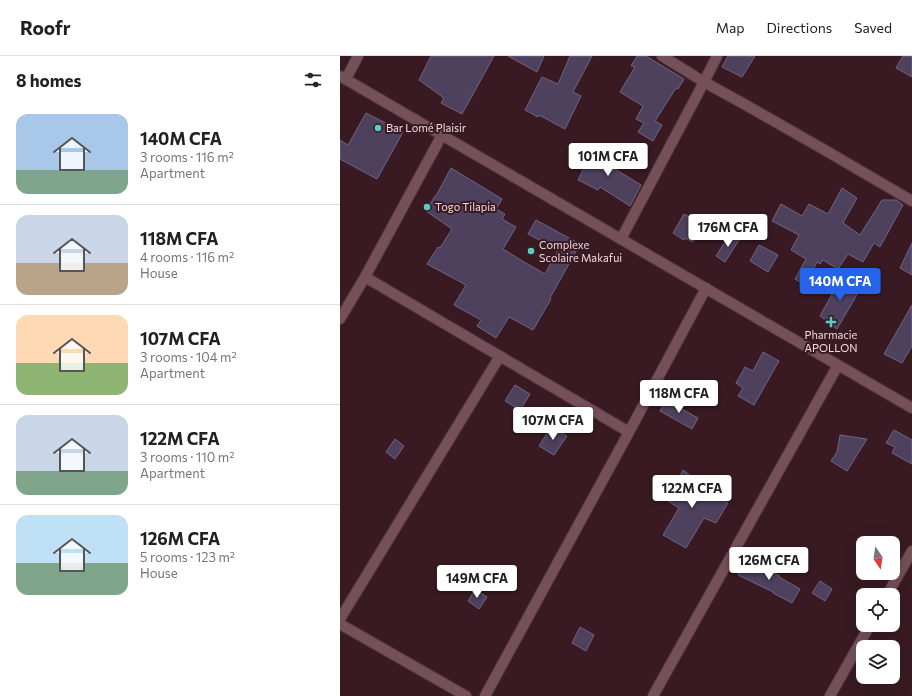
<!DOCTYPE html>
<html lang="en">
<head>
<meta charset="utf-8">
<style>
  :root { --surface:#fff; --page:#f6f6f6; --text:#202124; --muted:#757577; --line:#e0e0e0; --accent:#2563eb }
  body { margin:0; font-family:Commissioner,sans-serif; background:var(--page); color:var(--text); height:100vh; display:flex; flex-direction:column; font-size:15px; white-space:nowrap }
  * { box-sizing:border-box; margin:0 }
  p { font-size:13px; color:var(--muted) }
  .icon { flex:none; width:22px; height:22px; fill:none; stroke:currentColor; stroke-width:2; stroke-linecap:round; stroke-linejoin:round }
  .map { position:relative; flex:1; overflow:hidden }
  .sheet { display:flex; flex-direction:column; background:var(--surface); width:340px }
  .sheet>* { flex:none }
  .needle { width:26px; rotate:167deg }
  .tools { position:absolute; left:516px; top:480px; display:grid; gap:8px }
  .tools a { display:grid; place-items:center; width:44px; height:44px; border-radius:8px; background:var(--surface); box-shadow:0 4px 16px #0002; font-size:20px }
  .price { position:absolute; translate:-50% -34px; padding:0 9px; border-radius:4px; background:#fff; color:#222; font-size:13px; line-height:26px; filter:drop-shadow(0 1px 2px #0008) }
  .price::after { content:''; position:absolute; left:50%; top:24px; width:12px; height:9px; margin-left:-6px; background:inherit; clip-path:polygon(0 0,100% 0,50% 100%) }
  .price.selected { background:var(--accent); color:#fff }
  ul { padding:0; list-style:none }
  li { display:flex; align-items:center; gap:12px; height:100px; padding:0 16px }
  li+li { border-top:1px solid var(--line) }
  li span { display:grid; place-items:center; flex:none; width:112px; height:80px; border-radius:12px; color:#555 }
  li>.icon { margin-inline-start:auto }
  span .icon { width:48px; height:48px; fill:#fffc; stroke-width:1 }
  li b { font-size:17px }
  h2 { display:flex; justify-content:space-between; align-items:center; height:48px; padding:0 16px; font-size:17px }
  header { display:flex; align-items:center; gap:24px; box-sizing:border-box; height:56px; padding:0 20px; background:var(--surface); border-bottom:1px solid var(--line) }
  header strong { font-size:19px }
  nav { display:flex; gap:22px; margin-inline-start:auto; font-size:14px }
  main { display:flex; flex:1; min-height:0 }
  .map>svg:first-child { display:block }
  .building { fill:#4d415e; stroke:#706483 }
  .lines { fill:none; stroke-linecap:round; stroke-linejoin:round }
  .street-casing { stroke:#50373e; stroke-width:12 }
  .secondary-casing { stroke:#50373e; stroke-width:12 }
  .street { stroke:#755059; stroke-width:10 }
  .secondary { stroke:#755059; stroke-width:10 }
  .poi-dot { fill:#59cebe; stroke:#391a22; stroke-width:1.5 }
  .labels { text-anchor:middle; stroke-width:4; stroke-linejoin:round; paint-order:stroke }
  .poi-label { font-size:11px; fill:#f0dade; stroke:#391a22; text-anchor:start }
</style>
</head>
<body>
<header>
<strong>Roofr</strong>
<nav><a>Map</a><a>Directions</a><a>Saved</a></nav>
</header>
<main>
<section class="sheet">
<h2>8 homes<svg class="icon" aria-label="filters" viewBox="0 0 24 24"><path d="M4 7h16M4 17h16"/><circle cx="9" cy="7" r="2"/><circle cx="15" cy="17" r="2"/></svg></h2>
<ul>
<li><span style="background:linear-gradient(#a9c7e8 70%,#7fa58c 0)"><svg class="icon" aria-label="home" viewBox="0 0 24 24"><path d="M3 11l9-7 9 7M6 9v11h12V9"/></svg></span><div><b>140M CFA</b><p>3 rooms · 116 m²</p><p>Apartment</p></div></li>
<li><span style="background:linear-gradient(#c9d6e8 60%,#b9a48a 0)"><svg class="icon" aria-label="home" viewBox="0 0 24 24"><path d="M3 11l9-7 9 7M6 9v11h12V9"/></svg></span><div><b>118M CFA</b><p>4 rooms · 116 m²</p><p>House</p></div></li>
<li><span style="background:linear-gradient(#ffd9b3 60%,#8fb573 0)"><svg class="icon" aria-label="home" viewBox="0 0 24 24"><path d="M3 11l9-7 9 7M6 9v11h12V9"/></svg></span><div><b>107M CFA</b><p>3 rooms · 104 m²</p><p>Apartment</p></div></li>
<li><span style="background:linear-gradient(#c9d6e8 70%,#7fa58c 0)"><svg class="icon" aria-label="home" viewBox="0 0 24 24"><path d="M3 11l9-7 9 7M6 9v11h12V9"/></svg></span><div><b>122M CFA</b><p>3 rooms · 110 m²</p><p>Apartment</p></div></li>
<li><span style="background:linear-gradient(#bfe0f5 60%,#7fa58c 0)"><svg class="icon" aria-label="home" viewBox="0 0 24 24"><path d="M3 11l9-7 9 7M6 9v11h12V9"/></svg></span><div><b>126M CFA</b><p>5 rooms · 123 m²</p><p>House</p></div></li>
</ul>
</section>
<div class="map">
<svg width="572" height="640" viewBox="0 0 572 640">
  <rect width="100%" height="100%" fill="#391a22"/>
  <path class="building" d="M91,0H154L122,58L101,47L104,42L79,24Z
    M168,0H204L197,16Z
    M230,0H252L233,36L241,40L225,73L199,59L198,61L185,54L202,21L218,28Z
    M297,0H306L344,23L338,33L336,32L315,65L322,69L313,85L298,76L304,67L296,63L303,50L280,36L295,11L291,10Z
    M388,0H415L402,21L382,11Z
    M563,0H572V21L556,12Z
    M26,57L63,76L37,123L0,103V84L8,89Z
    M255,89L275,103L270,110L301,129L290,150L260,131L258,134L238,124Z
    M111,112L162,143L156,153L165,158L162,163L176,171L163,193L184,206L205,218L218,194L188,178L196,164L240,188L210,242L211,243L193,274L169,261L156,282L137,270L141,264L114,249L126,229L87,208L98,191L100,192L112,173L86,155L95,140H96Z
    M502,132L517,142L503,167L520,179L542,144H556L563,149L540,191L534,187L523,206L508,198L498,213L483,204L480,208L477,206L465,229L455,223L466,203L451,194L459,179L432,165L441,148L462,160L469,148L488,158Z
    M344,158L363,168L353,186L345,182L344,184L333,177Z
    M390,178L399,184L385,206L376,200Z
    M572,187V219L560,212Z
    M419,189L438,199L428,216L410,205Z
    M501,222L522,230L497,273L480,260Z
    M572,249V290L562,307L544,298Z
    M423,296L439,305L414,349L398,340L403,332L396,327L405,311L413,315Z
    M175,329L190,338L180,354L165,345Z
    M326,344L358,362L352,373L320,355Z
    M211,371L227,380L214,399L199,390Z
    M554,374L572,384V408L552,397L555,391L546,387Z
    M500,379L527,383L507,415L491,405L497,396Z
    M55,383L64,390L55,403L46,396Z
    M343,414L363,429L382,440L380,443L388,447L376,467L364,462L346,492L323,479L339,452L325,443L331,434L333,435Z
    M407,502L417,507L416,509L440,520L439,521L460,533L452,547L433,537V536L398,519Z
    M480,525L492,533L485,545L472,537Z
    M135,534L147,541L139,553L128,545Z
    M240,571L254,579L246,595L232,587Z"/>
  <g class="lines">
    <defs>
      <path id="street" d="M322,0L364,26L404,48L483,93L572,145
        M6,23L18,0
        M281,183L364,26L377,0
        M25,221L289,376
        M0,263L25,221L102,79
        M547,539L572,495
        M0,563L160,300
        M0,568L126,640
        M145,640L289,376L366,232
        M313,640L498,309
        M490,640L530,569"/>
      <path id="secondary" d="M0,20L572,352"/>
    </defs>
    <use href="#street" class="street-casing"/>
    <use href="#secondary" class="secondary-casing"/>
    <use href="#street" class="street"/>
    <use href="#secondary" class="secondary"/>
  </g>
  <g class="poi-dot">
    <circle cx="38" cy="72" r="4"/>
    <circle cx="87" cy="151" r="4"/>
    <circle cx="191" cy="195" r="4"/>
    <path d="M489 260h4v4h4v4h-4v4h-4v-4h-4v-4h4z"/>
  </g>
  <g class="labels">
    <g class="poi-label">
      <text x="46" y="76">Bar Lomé Plaisir</text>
      <text x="95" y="155">Togo Tilapia</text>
      <text x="199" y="193">Complexe<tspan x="199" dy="13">Scolaire Makafui</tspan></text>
      <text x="491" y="283" text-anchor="middle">Pharmacie<tspan x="491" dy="13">APOLLON</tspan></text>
    </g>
  </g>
</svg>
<div class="tools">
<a><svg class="needle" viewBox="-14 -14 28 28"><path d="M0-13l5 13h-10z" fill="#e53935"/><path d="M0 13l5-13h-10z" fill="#757577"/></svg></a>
<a><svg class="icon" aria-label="locate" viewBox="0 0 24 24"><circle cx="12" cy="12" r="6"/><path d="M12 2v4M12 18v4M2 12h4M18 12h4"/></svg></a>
<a><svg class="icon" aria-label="layers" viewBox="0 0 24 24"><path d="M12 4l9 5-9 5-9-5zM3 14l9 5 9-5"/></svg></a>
</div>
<b class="price" style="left:268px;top:121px">101M CFA</b>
<b class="price" style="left:388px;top:192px">176M CFA</b>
<b class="price selected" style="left:500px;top:246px">140M CFA</b>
<b class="price" style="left:339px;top:358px">118M CFA</b>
<b class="price" style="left:213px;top:385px">107M CFA</b>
<b class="price" style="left:352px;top:453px">122M CFA</b>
<b class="price" style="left:429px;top:525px">126M CFA</b>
<b class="price" style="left:137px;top:543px">149M CFA</b>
</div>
</main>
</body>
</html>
